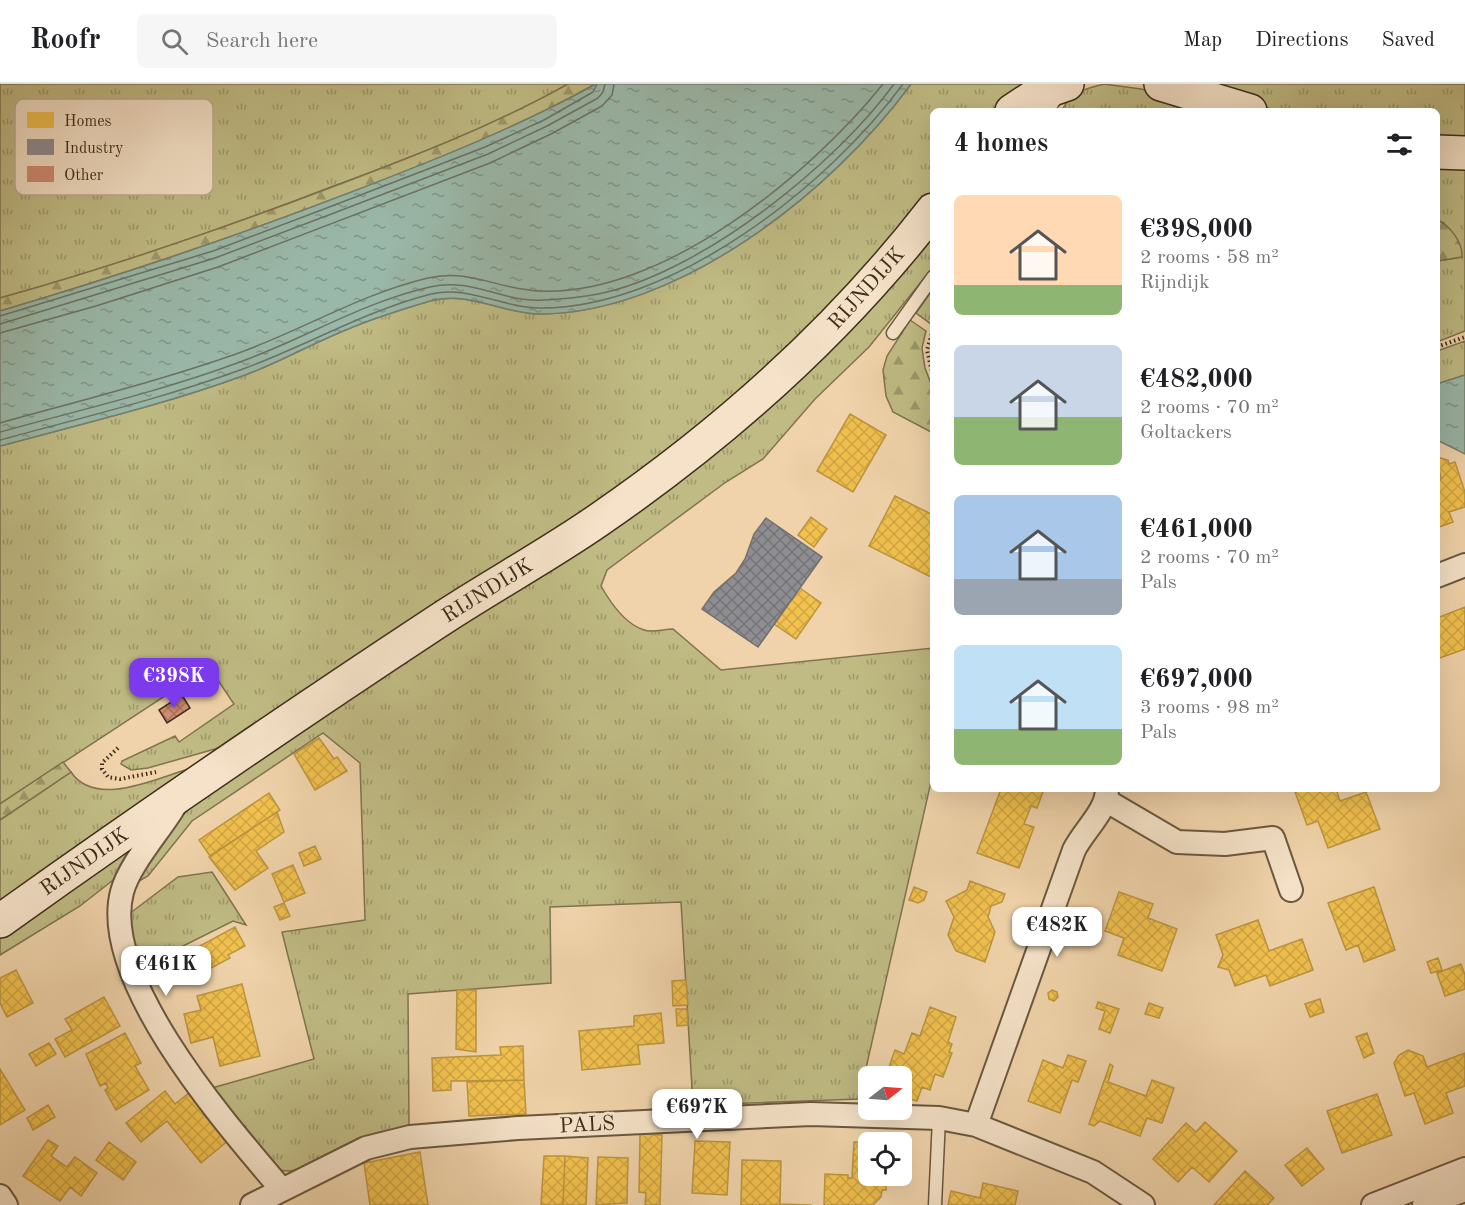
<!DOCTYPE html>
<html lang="en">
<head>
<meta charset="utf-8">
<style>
  :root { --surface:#fff; --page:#f6f6f6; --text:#202124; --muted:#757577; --line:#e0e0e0; --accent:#7c3aed }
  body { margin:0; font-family:"Old Standard TT",serif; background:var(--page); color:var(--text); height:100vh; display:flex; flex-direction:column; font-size:22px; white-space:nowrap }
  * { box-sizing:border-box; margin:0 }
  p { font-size:20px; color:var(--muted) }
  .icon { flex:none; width:33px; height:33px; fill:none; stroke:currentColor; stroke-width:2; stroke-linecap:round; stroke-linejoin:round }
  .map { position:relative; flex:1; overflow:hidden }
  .panel { position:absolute; left:930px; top:24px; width:510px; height:684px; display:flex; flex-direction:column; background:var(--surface); border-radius:9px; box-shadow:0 6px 24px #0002 }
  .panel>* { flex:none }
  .needle { width:39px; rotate:73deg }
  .fabs { position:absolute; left:858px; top:982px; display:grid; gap:12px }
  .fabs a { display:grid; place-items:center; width:54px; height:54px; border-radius:9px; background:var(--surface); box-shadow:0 6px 24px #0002; font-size:30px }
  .price { position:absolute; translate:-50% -51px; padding:0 14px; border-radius:12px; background:#fff; color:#222; font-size:20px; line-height:39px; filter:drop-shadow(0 2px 3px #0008) }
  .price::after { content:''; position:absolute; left:50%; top:36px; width:18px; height:14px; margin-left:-9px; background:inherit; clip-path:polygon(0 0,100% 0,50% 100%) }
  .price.on { background:var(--accent); color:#fff }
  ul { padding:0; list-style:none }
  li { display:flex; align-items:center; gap:18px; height:150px; padding:0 24px }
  li span { display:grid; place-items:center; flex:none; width:168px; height:120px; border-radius:9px; color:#555 }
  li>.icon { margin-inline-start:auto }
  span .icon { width:72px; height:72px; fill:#fffc; stroke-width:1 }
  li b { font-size:26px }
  h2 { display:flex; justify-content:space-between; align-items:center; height:72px; padding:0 24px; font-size:26px }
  header { display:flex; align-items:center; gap:36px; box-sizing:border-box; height:84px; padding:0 30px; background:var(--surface); border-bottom:2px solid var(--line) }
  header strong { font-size:28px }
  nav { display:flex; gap:33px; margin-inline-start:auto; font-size:21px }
  .search { width:420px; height:54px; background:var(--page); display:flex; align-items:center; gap:15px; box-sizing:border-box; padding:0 21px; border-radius:9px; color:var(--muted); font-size:22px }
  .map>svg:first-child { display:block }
  .grass { fill:url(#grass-tufts); stroke:#7f744f; stroke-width:1.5 }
  .forest { fill:url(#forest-firs); stroke:#7f744f; stroke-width:1.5 }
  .water { fill:url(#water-ripples); stroke:#758170; stroke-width:1.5 }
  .homes { fill:url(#homes-cross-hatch); stroke:#bc953e; stroke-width:1.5 }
  .industry { fill:url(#industry-cross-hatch); stroke:#75706e; stroke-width:1.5 }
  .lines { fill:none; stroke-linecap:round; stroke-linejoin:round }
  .shore { stroke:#6c7362; stroke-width:1.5 }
  .building { fill:url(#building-cross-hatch); stroke:#3e2e1a; stroke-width:1.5 }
  .lane-casing { stroke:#6a573e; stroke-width:15 }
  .street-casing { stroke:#6a573e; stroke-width:26 }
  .secondary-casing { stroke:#3e2e1a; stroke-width:36 }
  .path { stroke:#3e2e1a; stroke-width:4; stroke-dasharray:1.5 3; stroke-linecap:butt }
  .lane { stroke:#f5e2c8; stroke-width:12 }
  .street { stroke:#f5e2c8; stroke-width:22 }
  .secondary { stroke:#f5e2c8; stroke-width:33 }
  .labels { text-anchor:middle; stroke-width:6; stroke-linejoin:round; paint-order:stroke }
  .street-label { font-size:21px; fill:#3e2e1a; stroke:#f5e2c8 }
  .key { fill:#f5e2c8; stroke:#beac94; stroke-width:1.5 }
  .key-label { font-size:16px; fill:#3e2e1a }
</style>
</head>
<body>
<header>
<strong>Roofr</strong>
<div class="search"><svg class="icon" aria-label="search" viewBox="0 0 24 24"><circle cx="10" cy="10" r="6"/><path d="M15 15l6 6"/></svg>Search here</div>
<nav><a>Map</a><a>Directions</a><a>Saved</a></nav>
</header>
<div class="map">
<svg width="1465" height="1121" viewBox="0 0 1465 1121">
  <defs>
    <pattern id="grass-tufts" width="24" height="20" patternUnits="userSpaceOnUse" patternTransform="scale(1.5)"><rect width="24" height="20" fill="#c0bb84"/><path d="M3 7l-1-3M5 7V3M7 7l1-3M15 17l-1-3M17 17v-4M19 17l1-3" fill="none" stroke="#9d986b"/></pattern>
    <pattern id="forest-firs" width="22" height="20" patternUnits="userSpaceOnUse" patternTransform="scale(1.5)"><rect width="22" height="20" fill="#c0bb84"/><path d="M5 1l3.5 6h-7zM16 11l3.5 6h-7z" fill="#9d986b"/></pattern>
    <pattern id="water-ripples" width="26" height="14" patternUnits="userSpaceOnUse" patternTransform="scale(1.5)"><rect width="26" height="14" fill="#9ab8a9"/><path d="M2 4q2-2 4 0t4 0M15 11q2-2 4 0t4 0" fill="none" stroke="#7f9689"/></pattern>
    <pattern id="homes-cross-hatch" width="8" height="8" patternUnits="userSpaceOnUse" patternTransform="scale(1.5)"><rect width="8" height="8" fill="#f2c14e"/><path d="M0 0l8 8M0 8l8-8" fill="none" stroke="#d1a644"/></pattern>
    <pattern id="industry-cross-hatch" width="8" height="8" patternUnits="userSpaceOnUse" patternTransform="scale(1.5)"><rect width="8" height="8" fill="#8d8d92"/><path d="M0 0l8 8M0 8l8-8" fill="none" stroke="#757476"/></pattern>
    <pattern id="building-cross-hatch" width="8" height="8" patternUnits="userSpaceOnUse" patternTransform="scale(1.5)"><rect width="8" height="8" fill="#d28c73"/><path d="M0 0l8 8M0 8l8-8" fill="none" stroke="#ac735e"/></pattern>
  </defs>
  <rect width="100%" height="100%" fill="#f0d3aa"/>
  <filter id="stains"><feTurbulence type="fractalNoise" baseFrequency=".00333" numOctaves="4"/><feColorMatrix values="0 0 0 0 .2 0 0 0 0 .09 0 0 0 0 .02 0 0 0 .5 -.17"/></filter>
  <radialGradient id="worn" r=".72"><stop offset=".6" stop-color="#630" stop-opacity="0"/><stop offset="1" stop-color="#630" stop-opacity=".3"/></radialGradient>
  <path class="grass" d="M0,0H568C493,43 412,73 331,103C222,145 113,183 0,214Z
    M911,0H1035L997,27H933V109L863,194L657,385L222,663L148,684L131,686L121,680L122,677L175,652L179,658L234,620L209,583L0,720V362C81,340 167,320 245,291C280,278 313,259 348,245C374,234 403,225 430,217C468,206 503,230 540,230C679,229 832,108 911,0Z
    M1104,0L1141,5L1218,27H1062C1070,7 1086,5 1104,0Z
    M1188,0H1465V58H1437V27H1278Z
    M1437,74L1465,77V247L1437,258V177L1462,173L1444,139L1437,136Z
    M933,138V183L869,263L815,315L763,375L726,398L607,486L601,502C610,518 625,540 644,546C651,549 665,545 673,545L721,586L933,564V689L859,1015L693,1021L681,818L550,823L551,899L408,910L409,1042C393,1045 378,1048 363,1054C342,1062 302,1093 281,1086L212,1004L314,975L282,848L365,836L360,679L323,649L192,737L148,792L132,801L183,724L573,463Z
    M933,205L931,240L916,229Z
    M1465,257V291L1437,300V267Z
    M188,685L0,823V736L71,688C95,724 155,695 188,685Z
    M160,731L122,789L80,822L0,871V845Z
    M212,788L246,841L233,837L137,885L129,830L178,793Z"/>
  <path class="forest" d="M568,0H595C519,43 440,74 358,106C240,151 121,191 0,227V214C111,183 219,146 327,105C409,74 491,43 568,0Z
    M1437,136C1450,141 1463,159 1462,173L1437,177Z
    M910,236L926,247L922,264L925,284L933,305V349L893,328L886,312L883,286L887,272Z
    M63,678L71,688L0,736V720Z"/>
  <path class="water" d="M596,0H911C832,108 679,229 540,230C503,230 468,206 430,217C403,225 374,234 348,245C313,259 280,278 245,291C166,320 82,340 0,362V227C120,192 237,152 354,107C437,75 518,43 596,0Z
    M1465,291V370L1437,356V300Z"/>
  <path class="homes" d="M850,330L886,351L853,408L817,387Z
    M1437,373L1448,376L1449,380L1455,378L1465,408V423L1449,428L1453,438L1437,444V397L1441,395Z
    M895,412L933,431V494L869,462Z
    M811,433L827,445L814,463L798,451Z
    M800,504L821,519L796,555L774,540Z
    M1465,523V565L1437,575V534Z
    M319,654L334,675L337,673L347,687L315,706L294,670Z
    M1001,705H1035L1043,708L1037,724L1031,722L1024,740L1034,743L1019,784L977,769Z
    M1294,705H1336L1340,717L1366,708L1380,745L1328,764L1318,737L1307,741Z
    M269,709L280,726L210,772L199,756Z
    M277,728L284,748L256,767L268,784L235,806L209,773Z
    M315,762L321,775L304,782L299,769Z
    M293,781L305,809L284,818L272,790Z
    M970,797L1005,810L1002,818L991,822L988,833L995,848L985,878L956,867L948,851L954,833L946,817L967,806Z
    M914,803L927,808L924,816L918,819L909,816Z
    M1374,803L1395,866L1364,878L1358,861L1346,866L1328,819Z
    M1119,808L1153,820L1148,834L1177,845L1162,887L1118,871L1124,854L1105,847Z
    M284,819L290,832L280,836L274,823Z
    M1258,836L1269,867L1302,855L1313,886L1270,902L1266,891L1235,902L1229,886L1218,883L1223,871L1216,851Z
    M235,843L245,862L228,871L230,874L194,893L183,871Z
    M1438,874L1442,886L1431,889L1427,878Z
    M1461,880L1465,891V905L1445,912L1437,889Z
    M16,886L33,919L7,933L0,919V894Z
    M686,896L688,921L673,922L672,897Z
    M242,900L260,972L220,982L213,953L191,959L184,930L201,926L197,912Z
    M457,906H476V968L456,965Z
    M1052,906L1057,908L1058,913L1054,917L1049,915L1048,909Z
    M104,913L120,942L65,973L55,955L72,946L65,935Z
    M1320,915L1324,928L1310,933L1305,920Z
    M1098,918L1119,925L1110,949L1099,945L1105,927L1096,924Z
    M1149,919L1163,924L1159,934L1145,930Z
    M930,923L956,933L948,958L952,960L949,968L952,969L943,993L935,990L930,1006L922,1003L917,1017L904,1013L912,991L889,983L895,966L904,970L912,949L920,952Z
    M676,925H687L688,941L677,942Z
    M661,929L664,959L638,961L640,980L582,986L579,947L634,942V932Z
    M125,949L141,979L135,982L149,1006L116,1026L105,1006L108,1004L106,999L100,1002L86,970Z
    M1367,949L1374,969L1364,974L1356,953Z
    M49,959L56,970L36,982L29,970Z
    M523,962L524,996L451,997V1006L433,1007L432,974L501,971L500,963Z
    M1408,966L1423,972L1427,983L1465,969V1002L1446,1009L1453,1029L1425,1040L1414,1009L1405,1012L1394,979L1399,971Z
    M1068,971L1086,977L1078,998L1072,996L1060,1029L1028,1017L1043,976L1063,984Z
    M1110,980L1113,982L1108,998L1146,1012L1152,996L1174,1004L1162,1039L1147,1034L1140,1052L1100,1037L1094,1042L1089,1040Z
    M0,985L25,1026L0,1041Z
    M524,996L526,1030L469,1032L467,998Z
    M165,1007L175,1020L190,1008L229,1056L201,1079L167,1037L141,1058L126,1039Z
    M1377,1010L1392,1051L1342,1069L1327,1027Z
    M48,1021L55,1033L33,1046L27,1034Z
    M1205,1038L1237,1067L1209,1098L1192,1083L1178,1098L1153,1075L1186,1039L1196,1048Z
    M640,1050L662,1051L660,1121H645L646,1109L639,1108Z
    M48,1056L58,1062L51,1072L67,1083L75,1073L97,1089L81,1112L70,1103L60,1117L23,1092Z
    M695,1057L730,1058L727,1111L692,1109Z
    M109,1058L136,1078L123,1096L96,1076Z
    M854,1058L880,1059H868V1092H886V1106H882L881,1113L873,1121H824L825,1090L848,1091V1094H852Z
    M1307,1064L1324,1085L1302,1102L1285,1081Z
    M420,1068L428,1121H370L364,1079Z
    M544,1072H565L563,1121H541Z
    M565,1072L588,1074L586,1121H563Z
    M598,1073L628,1074L627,1119L596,1121Z
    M742,1076L781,1077L780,1120L812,1121H741Z
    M1245,1087L1274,1114L1267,1121H1214Z
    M983,1099L1018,1107L1015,1121H948L951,1107L980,1114Z"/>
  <path class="industry" d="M766,434L822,473L758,563L702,525L714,508L736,489L745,475L754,450Z"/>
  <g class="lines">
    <path class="shore" d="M0,232L213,167L332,122L485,63L544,36L593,8L597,0
      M0,240L215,174L334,129L488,70L547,42L598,14L603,8L605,0
      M0,249L96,222L218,183L490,79L551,50L602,22L612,11L614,0
      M0,339C79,317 159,297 236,270C301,247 360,210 428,194C469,184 500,206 539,207C662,213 810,91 883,0
      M0,348C80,326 162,307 240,278C304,255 363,218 430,203C472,193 504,219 543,216C564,215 587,213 607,208C706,184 835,81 894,0
      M0,356C81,334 164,314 243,285C306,262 365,227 431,210C469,201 502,224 540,224C672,225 828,102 903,0"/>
  </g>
  <path class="building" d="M182,611L190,624L167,639L159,626Z"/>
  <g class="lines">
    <defs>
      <path id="lane" d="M1047,27L1059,10
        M893,249L933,193
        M935,1121L939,1034"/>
      <path id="street" d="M1437,492L1465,481
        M1107,717L1177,758L1225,760L1273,754L1291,806
        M173,719L174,723C159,748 129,781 122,808C99,896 228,1042 282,1106
        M976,1041L1074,766C1084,746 1107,727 1107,705
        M0,1112L6,1121
        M252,1121L366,1064L410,1053L518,1044L811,1030L939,1034L976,1041L1093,1088L1143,1121
        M1373,1121L1465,1085
        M1424,1121L1465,1106"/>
      <path id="secondary" d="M1161,0L1250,27
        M1012,27L1038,10L1067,0
        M1437,68L1465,69
        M0,837C143,735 288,636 435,539C489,503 547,472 600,435C725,349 840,246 933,126"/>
    </defs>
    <use href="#lane" class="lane-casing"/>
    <use href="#street" class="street-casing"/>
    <use href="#secondary" class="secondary-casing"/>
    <path class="path" d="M933,246L927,266L933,292
      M1437,263L1465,253
      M118,664L102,679V685L108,693L120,695L156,688"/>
    <use href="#lane" class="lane"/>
    <use href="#street" class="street"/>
    <use href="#secondary" class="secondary"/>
  </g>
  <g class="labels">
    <g class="street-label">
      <text transform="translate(866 204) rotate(-48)" y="7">RIJNDIJK</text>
      <text transform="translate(487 506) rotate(-32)" y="7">RIJNDIJK</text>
      <text transform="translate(84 777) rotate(-35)" y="7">RIJNDIJK</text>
      <text transform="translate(587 1040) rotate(-3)" y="7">PALS</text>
    </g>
  </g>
  <rect x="15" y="15" width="198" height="96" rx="9" class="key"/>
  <rect x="27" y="28" width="27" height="16" fill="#f2c14e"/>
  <rect x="27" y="55" width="27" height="16" fill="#8d8d92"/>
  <rect x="27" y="82" width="27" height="16" fill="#d28c73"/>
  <g class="key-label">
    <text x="64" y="42">Homes</text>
    <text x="64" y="69">Industry</text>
    <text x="64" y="96">Other</text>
  </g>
  <rect width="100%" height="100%" filter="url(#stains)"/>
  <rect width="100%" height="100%" fill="url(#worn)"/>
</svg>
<div class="fabs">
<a><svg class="needle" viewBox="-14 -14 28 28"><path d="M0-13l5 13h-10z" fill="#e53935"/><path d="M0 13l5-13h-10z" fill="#757577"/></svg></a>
<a><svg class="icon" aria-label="locate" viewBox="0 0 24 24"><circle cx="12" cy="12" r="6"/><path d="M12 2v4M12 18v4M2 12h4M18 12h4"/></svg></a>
</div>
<b class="price on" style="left:174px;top:625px">€398K</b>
<b class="price" style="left:1057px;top:874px">€482K</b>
<b class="price" style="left:166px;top:913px">€461K</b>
<b class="price" style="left:697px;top:1056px">€697K</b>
<section class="panel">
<h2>4 homes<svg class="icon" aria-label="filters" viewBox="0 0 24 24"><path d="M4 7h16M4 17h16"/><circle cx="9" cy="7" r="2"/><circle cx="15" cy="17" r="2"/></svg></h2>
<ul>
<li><span style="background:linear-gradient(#ffd9b3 75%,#8fb573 0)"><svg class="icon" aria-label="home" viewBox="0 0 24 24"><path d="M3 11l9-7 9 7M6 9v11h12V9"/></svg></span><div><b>€398,000</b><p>2 rooms · 58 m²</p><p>Rijndijk</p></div></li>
<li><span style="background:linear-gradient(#c9d6e8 60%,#8fb573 0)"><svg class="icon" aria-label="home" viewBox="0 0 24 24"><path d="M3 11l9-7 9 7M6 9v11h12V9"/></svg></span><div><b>€482,000</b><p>2 rooms · 70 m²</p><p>Goltackers</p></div></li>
<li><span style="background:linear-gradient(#a9c7e8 70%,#9aa5b1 0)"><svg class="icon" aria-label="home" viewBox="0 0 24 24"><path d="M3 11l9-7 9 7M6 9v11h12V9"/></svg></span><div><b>€461,000</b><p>2 rooms · 70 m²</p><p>Pals</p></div></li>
<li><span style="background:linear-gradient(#bfe0f5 70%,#8fb573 0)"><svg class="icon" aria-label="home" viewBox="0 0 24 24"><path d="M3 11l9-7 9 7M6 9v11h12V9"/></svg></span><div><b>€697,000</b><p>3 rooms · 98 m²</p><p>Pals</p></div></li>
</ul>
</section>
</div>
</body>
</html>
